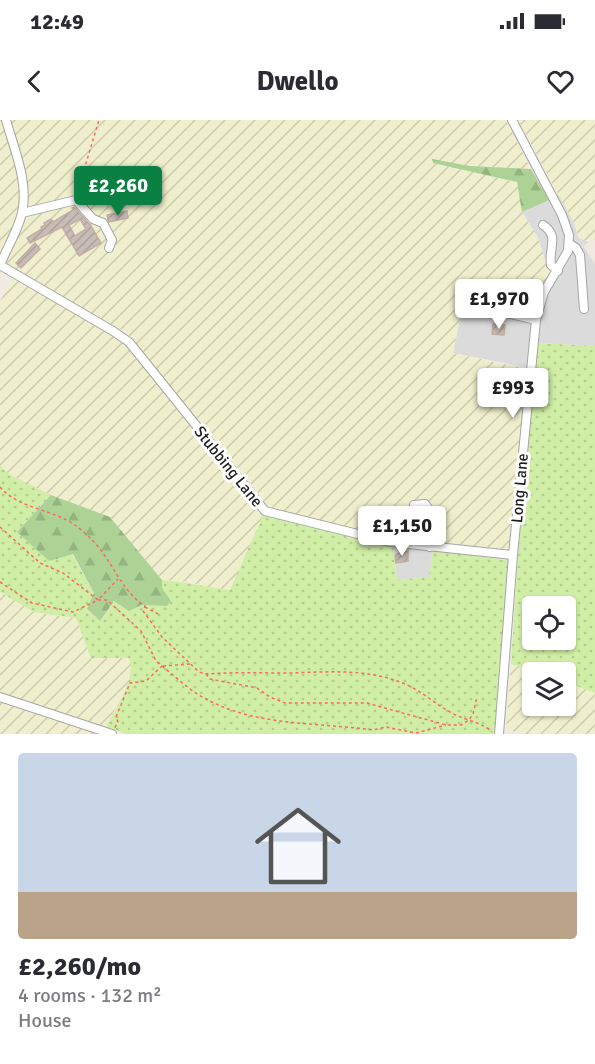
<!DOCTYPE html>
<html lang="en">
<head>
<meta charset="utf-8">
<style>
  :root { --surface:#fff; --page:#f7f7f7; --text:#2b2b33; --muted:#7c7c81; --accent:#0b8043 }
  body { margin:0; font-family:Signika,sans-serif; background:var(--page); color:var(--text); height:100vh; display:flex; flex-direction:column; font-size:22px; white-space:nowrap }
  * { box-sizing:border-box; margin:0 }
  p { font-size:20px; color:var(--muted) }
  .icon { flex:none; width:33px; height:33px; fill:none; stroke:currentColor; stroke-width:2; stroke-linecap:round; stroke-linejoin:round }
  .map { position:relative; height:614px; overflow:hidden }
  .panel { display:flex; flex-direction:column; background:var(--surface); flex:1 }
  .panel>* { flex:none }
  .tools { position:absolute; left:522px; top:476px; display:grid; gap:12px }
  .tools a { display:grid; place-items:center; width:54px; height:54px; border-radius:6px; background:var(--surface); box-shadow:0 2px 4px #0004; font-size:30px }
  .price { position:absolute; translate:-50% -51px; padding:0 14px; border-radius:6px; background:#fff; color:#222; font-size:20px; line-height:39px; filter:drop-shadow(0 2px 3px #0008) }
  .price::after { content:''; position:absolute; left:50%; top:36px; width:18px; height:14px; margin-left:-9px; background:inherit; clip-path:polygon(0 0,100% 0,50% 100%) }
  .price.selected { background:var(--accent); color:#fff }
  ul { padding:0; list-style:none }
  li { display:grid; align-content:center; gap:12px; height:318px; padding:0 18px }
  li span { display:grid; place-items:center; height:186px; border-radius:6px; color:#555 }
  li>.icon { margin-inline-start:auto }
  span .icon { width:108px; height:108px; fill:#fffc; stroke-width:1 }
  li b { font-size:26px }
  .status { display:flex; justify-content:space-between; align-items:center; height:42px; padding:0 30px; background:var(--surface); direction:ltr }
  .status svg { height:16px; fill:currentColor }
  header { display:flex; justify-content:space-between; align-items:center; height:78px; padding:0 18px; background:var(--surface); font-size:27px; font-weight:700 }
  .map>svg:first-child { display:block }
  .residential { fill:#dcdbdb }
  .farmland { fill:url(#farmland-furrows) }
  .grass { fill:url(#grass-dots); fill-rule:evenodd }
  .forest { fill:url(#forest-firs) }
  .building { fill:url(#building-hatch); stroke:#c3afa5; stroke-width:1.5; fill-rule:evenodd }
  .lines { fill:none; stroke-linecap:round; stroke-linejoin:round }
  .minor-casing { stroke:#a5a5a5; stroke-width:10 }
  .path { stroke:#ff6665; stroke-width:1.5; stroke-dasharray:3 3; stroke-linecap:butt }
  .minor { stroke:#fff; stroke-width:8 }
  .labels { text-anchor:middle; stroke-width:6; stroke-linejoin:round; paint-order:stroke }
  .street-label { font-size:16px; fill:#1e1e1e; stroke:#fff }
</style>
</head>
<body>
<div class="status"><b>12:49</b><svg viewBox="0 0 49 12"><path d="M0 12V9h3v3zM5 12V6h3v6zM10 12V3h3v9zM15 12V0h3v12zM26 1h20v11H26zM47 4h2v5h-2z"/></svg></div>
<header><svg class="icon" aria-label="back" viewBox="0 0 24 24"><path d="M15 5l-7 7 7 7"/></svg>Dwello<svg class="icon" aria-label="heart" viewBox="0 0 24 24"><path d="M12 20l-8-8c-3-5 5-10 8-4 3-6 11-1 8 4z"/></svg></header>
<div class="map">
<svg width="595" height="614" viewBox="0 0 595 614">
  <defs>
    <pattern id="farmland-furrows" width="10" height="10" patternUnits="userSpaceOnUse" patternTransform="scale(1.5)"><rect width="10" height="10" fill="#f0efcd"/><path d="M-1 1l2-2M0 10L10 0M9 11l2-2" fill="none" stroke="#cdccb0"/></pattern>
    <pattern id="grass-dots" width="8" height="8" patternUnits="userSpaceOnUse" patternTransform="scale(1.5)"><rect width="8" height="8" fill="#d0eea5"/><path d="M2 2h.1M6 6h.1" fill="none" stroke="#b2cc8e" stroke-width="1.8" stroke-linecap="round"/></pattern>
    <pattern id="forest-firs" width="22" height="20" patternUnits="userSpaceOnUse" patternTransform="scale(1.5)"><rect width="22" height="20" fill="#add295"/><path d="M5 1l3.5 6h-7zM16 11l3.5 6h-7z" fill="#94b480"/></pattern>
    <pattern id="building-hatch" width="6" height="6" patternUnits="userSpaceOnUse" patternTransform="scale(1.5)"><rect width="6" height="6" fill="#c8bcb6"/><path d="M-1 1l2-2M0 6l6-6M5 7l2-2" fill="none" stroke="#aba19c"/></pattern>
  </defs>
  <rect width="100%" height="100%" fill="#f0eae3"/>
  <path class="residential" d="M559,74L574,103L579,118L589,122L583,126L595,144V226L537,223L535,249L453,233L464,180L531,195L540,173L547,145L538,118L522,92Z
    M393,425L433,428L429,457L397,460Z"/>
  <path class="farmland" d="M0,0H2L18,57L20,92L0,138Z
    M9,0H506L531,49L470,46L432,40L433,43L517,62L522,92L538,118L547,145L553,151L540,173L531,195L464,180L453,233L526,249L510,429L391,419L279,391L269,386L127,213L9,146L6,142L27,88L26,60Z
    M518,0H595V119L589,122L579,118L574,103Z
    M14,156L115,215L124,223L264,393L230,470L200,466L193,462L162,460L110,397L51,375L9,354L0,346V181Z
    M0,472L34,492L76,498L91,538H129L132,544L128,564L106,607L0,572Z
    M511,544L537,552H532V585H566V562L595,573V614H521L506,609Z
    M0,580L102,614H0Z"/>
  <path class="grass" d="M537,223L595,226V573L566,562V552H537L511,544L517,449ZM532,486H566V519H532Z
    M0,346L9,354L51,375L17,412L72,434L94,473L87,490L100,501L114,481L141,485L167,486L171,481L162,468V460C186,462 207,467 230,470L264,393L393,425L397,460L429,457L433,428L510,441L494,614H126L106,607C115,588 137,559 129,538H91L76,498L34,492L0,472Z"/>
  <path class="forest" d="M432,39L470,46L531,49L549,80L522,92L517,62L433,43Z
    M51,375L110,397L162,460V468L171,481L167,486L141,485L129,491L114,481L100,501L87,489L94,473L73,434L49,441L17,412Z"/>
  <path class="building" d="M74,87L91,106L101,123L79,136L62,107L30,123L27,118L42,109L41,107L45,105L44,103L51,99L53,102L73,90L72,88ZM80,99L86,109L75,116L69,105Z
    M127,91L128,98L109,102L108,100L107,95Z
    M35,123L40,129L21,148L16,143Z
    M493,204L505,205L504,215L492,214Z
    M422,390V397H418V411L409,414L408,391Z
    M408,430V441L396,443L395,436L397,434Z"/>
  <g class="lines">
    <defs>
      <path id="minor" d="M22,93L76,80L93,99L103,103L112,120L109,128
        M543,105C560,116 548,129 551,145L558,151
        M570,124L576,128L580,135L584,189
        M0,145L113,211L129,222L265,391L390,422L513,435
        M0,145C7,128 18,110 22,93C29,62 14,29 6,0
        M498,191L536,200
        M414,385L425,384L428,388L430,427
        M0,577L112,614
        M499,614L513,435L536,200L544,172L568,131L569,115L562,95L512,0"/>
    </defs>
    <use href="#minor" class="minor-casing"/>
    <path class="path" d="M77,73L99,0
      M0,367C19,389 52,389 75,405C87,414 99,426 107,439C118,455 127,475 145,486L143,491L162,517L199,552L206,554C234,552 260,553 288,553C328,552 367,548 405,564C422,571 436,585 452,593C466,601 480,601 492,612
      M0,407L40,443L63,453L98,480L118,459
      M0,462L32,483L73,492L98,480H107L141,511L156,541L162,546L146,561L130,563L116,597L118,602L114,609
      M145,487L160,495
      M162,546C176,557 190,571 206,579C258,607 317,602 373,610L386,607L416,613L446,605
      M163,546L190,544
      M206,554L210,559L257,568L270,577L285,583H367L446,605H461L469,600L473,594L477,577"/>
    <use href="#minor" class="minor"/>
  </g>
  <g class="labels">
    <g class="street-label">
      <text transform="translate(229 346) rotate(51)" y="6">Stubbing Lane</text>
      <text transform="translate(519 368) rotate(-85)" y="6">Long Lane</text>
    </g>
  </g>
</svg>
<div class="tools">
<a><svg class="icon" aria-label="locate" viewBox="0 0 24 24"><circle cx="12" cy="12" r="6"/><path d="M12 2v4M12 18v4M2 12h4M18 12h4"/></svg></a>
<a><svg class="icon" aria-label="layers" viewBox="0 0 24 24"><path d="M12 4l9 5-9 5-9-5zM3 14l9 5 9-5"/></svg></a>
</div>
<b class="price selected" style="left:118px;top:97px">£2,260</b>
<b class="price" style="left:499px;top:210px">£1,970</b>
<b class="price" style="left:513px;top:299px">£993</b>
<b class="price" style="left:402px;top:437px">£1,150</b>
</div>
<section class="panel">
<ul>
<li><span style="background:linear-gradient(#c9d6e8 75%,#b9a48a 0)"><svg class="icon" aria-label="home" viewBox="0 0 24 24"><path d="M3 11l9-7 9 7M6 9v11h12V9"/></svg></span><div><b>£2,260/mo</b><p>4 rooms · 132 m²</p><p>House</p></div></li>
</ul>
</section>
</body>
</html>
